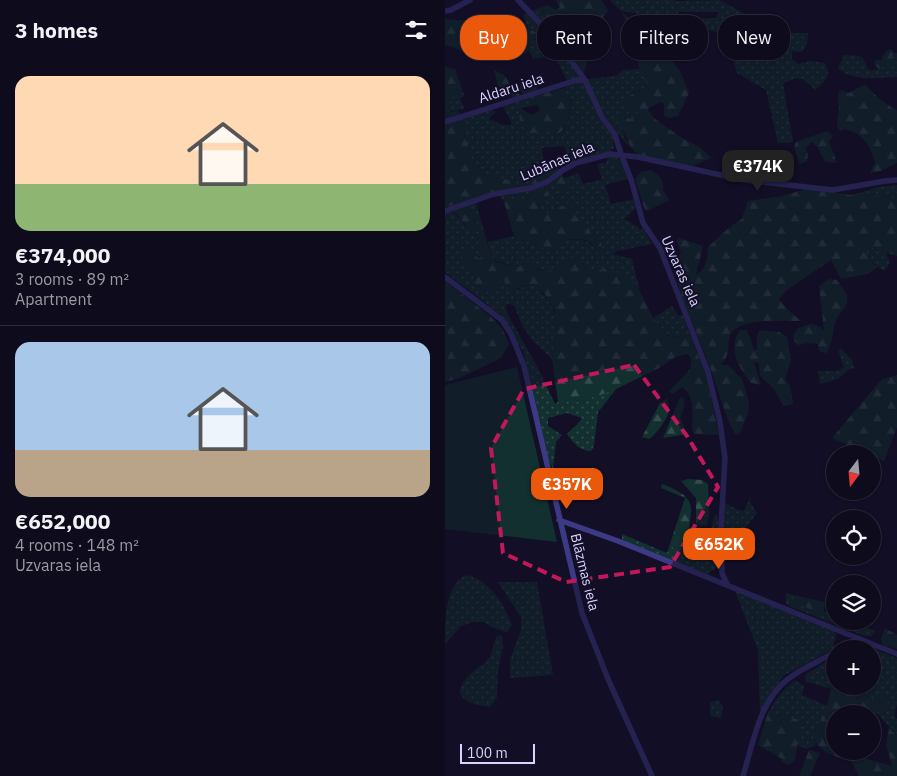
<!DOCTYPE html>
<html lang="en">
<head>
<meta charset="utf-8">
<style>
  :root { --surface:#0e0b1c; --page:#171425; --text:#f1f3f6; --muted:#9b9ba3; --line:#2e2b3b; --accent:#ea580c }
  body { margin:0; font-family:"IBM Plex Sans",sans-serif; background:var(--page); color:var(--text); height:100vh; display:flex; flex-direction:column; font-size:19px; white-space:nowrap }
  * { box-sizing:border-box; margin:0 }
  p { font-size:16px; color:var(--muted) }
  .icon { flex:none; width:28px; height:28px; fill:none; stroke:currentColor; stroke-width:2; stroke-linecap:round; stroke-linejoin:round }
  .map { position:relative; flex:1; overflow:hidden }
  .sheet { display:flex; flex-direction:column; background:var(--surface); width:445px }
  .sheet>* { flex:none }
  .top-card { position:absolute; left:15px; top:15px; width:361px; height:45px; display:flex; gap:10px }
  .needle { width:32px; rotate:196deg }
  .fabs { position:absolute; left:381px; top:445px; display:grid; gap:10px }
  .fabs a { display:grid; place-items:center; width:55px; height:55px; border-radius:50%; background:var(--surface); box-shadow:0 1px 4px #0004,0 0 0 1px var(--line); font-size:25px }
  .scale { position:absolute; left:15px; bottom:12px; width:75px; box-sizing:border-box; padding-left:5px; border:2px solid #d9d4ff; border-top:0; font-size:14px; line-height:18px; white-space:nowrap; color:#d9d4ff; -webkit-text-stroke:4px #130f26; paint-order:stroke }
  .price { position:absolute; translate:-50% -42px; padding:0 11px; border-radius:10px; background:var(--accent); color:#fff; font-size:16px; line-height:32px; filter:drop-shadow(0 1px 2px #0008) }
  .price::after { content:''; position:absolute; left:50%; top:30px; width:15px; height:11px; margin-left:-8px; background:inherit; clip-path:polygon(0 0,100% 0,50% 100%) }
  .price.selected { background:#222; color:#fff }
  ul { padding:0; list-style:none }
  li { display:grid; align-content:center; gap:10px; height:265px; padding:0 15px }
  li+li { border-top:1px solid var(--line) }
  li span { display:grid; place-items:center; height:155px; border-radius:15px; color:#555 }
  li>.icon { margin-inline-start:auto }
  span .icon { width:90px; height:90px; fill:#fffc; stroke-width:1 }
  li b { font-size:21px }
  h2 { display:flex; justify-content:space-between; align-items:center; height:60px; padding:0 15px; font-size:21px }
  .pill { padding:0 18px; border-radius:20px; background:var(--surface); box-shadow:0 1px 4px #0004,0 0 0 1px var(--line); font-size:18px; line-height:45px }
  .pill.selected { background:var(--accent); color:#fff }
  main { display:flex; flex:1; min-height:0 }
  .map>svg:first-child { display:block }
  .grass { fill:url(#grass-dots); fill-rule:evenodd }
  .forest { fill:url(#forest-firs) }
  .pitch { fill:#12302f }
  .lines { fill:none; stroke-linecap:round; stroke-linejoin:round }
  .minor { stroke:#3d3a85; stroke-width:5.5 }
  .marked { fill:none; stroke:#c2185b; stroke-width:4; stroke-dasharray:10 6; stroke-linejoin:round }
  .labels { text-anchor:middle; stroke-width:4; stroke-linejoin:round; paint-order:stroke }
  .street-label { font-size:14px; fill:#d9d4ff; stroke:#130f26 }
</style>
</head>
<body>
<main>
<section class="sheet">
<h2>3 homes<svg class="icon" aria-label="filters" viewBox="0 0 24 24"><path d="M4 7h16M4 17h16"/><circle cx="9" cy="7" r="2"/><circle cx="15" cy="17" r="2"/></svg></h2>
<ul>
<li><span style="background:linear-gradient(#ffd9b3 70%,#8fb573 0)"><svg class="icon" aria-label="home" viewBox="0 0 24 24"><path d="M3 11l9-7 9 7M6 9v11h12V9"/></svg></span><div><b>€374,000</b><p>3 rooms · 89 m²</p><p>Apartment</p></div></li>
<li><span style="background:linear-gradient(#a9c7e8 70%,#b9a48a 0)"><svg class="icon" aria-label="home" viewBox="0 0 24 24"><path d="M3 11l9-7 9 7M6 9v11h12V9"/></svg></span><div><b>€652,000</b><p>4 rooms · 148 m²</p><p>Uzvaras iela</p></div></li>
</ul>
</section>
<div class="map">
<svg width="452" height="776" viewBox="0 0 452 776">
  <defs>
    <pattern id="grass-dots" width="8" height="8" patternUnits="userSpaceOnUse" patternTransform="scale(1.25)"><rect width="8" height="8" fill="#12302f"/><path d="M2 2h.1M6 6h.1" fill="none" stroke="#344d4e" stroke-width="1.8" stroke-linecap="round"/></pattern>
    <pattern id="forest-firs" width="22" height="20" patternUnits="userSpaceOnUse" patternTransform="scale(1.25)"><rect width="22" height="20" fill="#12302f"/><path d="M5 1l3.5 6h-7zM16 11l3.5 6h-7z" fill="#344d4e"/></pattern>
  </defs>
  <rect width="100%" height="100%" fill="#130f26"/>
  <path class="grass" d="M165,0H230V1L274,0L302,15L321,21L325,28L343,33H363L362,44L357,52L347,51V59L353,64L366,61L380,63C387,76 380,82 370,90C358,77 354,75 338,84L348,142L333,143L321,90L292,73L289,63L291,42L284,33L224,26L214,20L202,15L176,11ZM233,12H274L270,18L236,20Z
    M96,7L104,26L90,32L83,29L82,25L76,29L75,26L81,23L78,15Z
    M88,38L105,48L116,51L138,78L122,81L109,54L89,59L83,49L85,41Z
    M449,53H452V77C434,77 406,82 393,68L399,55C413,56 418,53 422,68L426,71C438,68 444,65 449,53Z
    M194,69L204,86L188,92L178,109L197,113L196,120L175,117L180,139L186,148C164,125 154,109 143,79L171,76L178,70Z
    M132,81L138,82L168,135L169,148L163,152L126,163L119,146L97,148L98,159L102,163L112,165C101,169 88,176 85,188L93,186L78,202H74L64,198L59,202L54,195L74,189L64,180L44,176L29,169L16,119L47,110L51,112L45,117L44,119L58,125H66V121L58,107L89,96L92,105L75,108L74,119C82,122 92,123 100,127C103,129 106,133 110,134C124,138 125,107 127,99L121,97L119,88Z
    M7,93L19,95L15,99L19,107L18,109L0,113V104L7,102Z
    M168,156L172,157L171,169L178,180L160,185L166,204L189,199L192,207L179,219L192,226L195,230L198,228L207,244L172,251L168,254L187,259L195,292L182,277L144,273L137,263L98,272L83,262L73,267L51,261L47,257L43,242L69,236L71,239L86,242L106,252L110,251L120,240C134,239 145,238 152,252L143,227L116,206L105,214L96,211L94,203L96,188L112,180L126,187L119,178L133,173L138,184L157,179L152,164L161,163L163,157Z
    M452,185V199L439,196L407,195L433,187Z
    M31,203L41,238L33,233L32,238L35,245L36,258L21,251L17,257L30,271C27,282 28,284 36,291L47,290L55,279L59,280L73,289L86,284C118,307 111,323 107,359L90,343L78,327L69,305L61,304L62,313L94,370L110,404L113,402H133L172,388L153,412L149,446L146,451C135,451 128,443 122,434C127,428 133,425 137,418L122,413L103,418V426L117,435L111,442L108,469L104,461L79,354L56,315L0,272V213L6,211L16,219L20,227L25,205Z
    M418,245L441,252L445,263L439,271L425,261Z
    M227,306L233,315H238L245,335C222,340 222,335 208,318Z
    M396,348L407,360L409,368L403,370L393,379L375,384L373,371H391L399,368L393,350Z
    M306,495L305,502L312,513L278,557V516L280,503C287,506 291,510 299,511Z
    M271,513L273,518L274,564L269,570L261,574L177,540V534L222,553L224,547L243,548L246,545L260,551C266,538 265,525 271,513Z
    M21,575C45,580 59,604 67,625L62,632L51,629L38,622H28L16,626L0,644C0,621 0,585 21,575Z
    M53,582H92L108,675L65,678V660L76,630V617Z
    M290,591L389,631L391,634L388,649L338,676L315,713L313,650Z
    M341,593L352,596L347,603L357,604L374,615L379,611L390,615V621H405L430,631L426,636L417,635L349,608L341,604Z
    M53,635L57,636L58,645L53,672L52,697L45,707C15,704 3,692 31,669C35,665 40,664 43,659C49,652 48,640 53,635Z
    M428,649L452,658V704L449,716L452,719V736L432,713L436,708L440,711L439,696L433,701L419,704L418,698L421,693L431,692L430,680L428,679Z
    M390,656V673L386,689L360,681V675Z
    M350,680L359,686L357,695L382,706L368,737L371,745L362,749L351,745L355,722L352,719L322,715C329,701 338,689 350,680Z
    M274,700L278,708L276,718L265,716V702Z"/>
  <path class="forest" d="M114,0H156L163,11L154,22V31L145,43L132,42L127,45L121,46L104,26L96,7L102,5L111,10L115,7L111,1Z
    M176,11L216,48L235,71L244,93L233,116L224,118L219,116V105L217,102L205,107L203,110L210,119L237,138L256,148L266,158L248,166L194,155L186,148L173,118L175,117L196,120L197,113L178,110C183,93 189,92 204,86L194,69L190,30H186Z
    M0,19L22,21L28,27L30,36L53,32L56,34L69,27L68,19L72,22L78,31L83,29L90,32L97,29L116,51L109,54L105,48L88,38L85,41L82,53C70,57 65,51 55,49C52,49 49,50 46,50L42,54L20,53L8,47L0,45Z
    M135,48L144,54L139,73L123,52L128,49Z
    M446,49L449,53C445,62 443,65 434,69L429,64L430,60H436L441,51Z
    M0,67L10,69L19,95L8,93L7,103L0,104Z
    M49,70L60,76L67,88L75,95L69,98L53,86Z
    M75,81H81L91,85L92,90L78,94L74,86Z
    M420,84L432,97L449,109L452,110V163L436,171L425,173L430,162C423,143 420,135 400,129L395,131C389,122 394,117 394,107C393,100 392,97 395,90L404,93Z
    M119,88L121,97L127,98C125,107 124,135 110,134C107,134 103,130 100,127L94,132L84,134C75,125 73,120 75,108L86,115L95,111L89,96Z
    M14,111L29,169L44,176L64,180L72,184L74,189L0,207V113Z
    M382,131L388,136L384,141L392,163L380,162L373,148L367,142L360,148L363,154L362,161L355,164L349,147L351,142Z
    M172,157L178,163L184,179L178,180C174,174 169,167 169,159Z
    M112,165L119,178L126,187L119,193L112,180L96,187L105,194L94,203L96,210L105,214L116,206L131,207L130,216L143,227L146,234L153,236L160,254L159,256C151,254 152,250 148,245C141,237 129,239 120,240L110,251L106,252L86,242L70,239L59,202L64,198L74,202H78L92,187H85C90,175 100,169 112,165Z
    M205,170C213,174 220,180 218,190L224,200L202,211H200L190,179L196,172Z
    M361,189L407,195L439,196L452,199V256L419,245L425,261L432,267L423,274L396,279L386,260L342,290L334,299L343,310L356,321C339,322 294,316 285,335C283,341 284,349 282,355C281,358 278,362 276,365H283L297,379L304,402L303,414L295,433L293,435L290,434C280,416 275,396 268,376C258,347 245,318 234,290C231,277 231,263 236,251L232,242L233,238L258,246L251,275C261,270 263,257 263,247C274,237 284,226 297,219L303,201L337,196Z
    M25,205L33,227L31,230C21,230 21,226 16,219C14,215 9,213 6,211Z
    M33,233L41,238L47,257L51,262L73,267L83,262L98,272L111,269L120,257L133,258L144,273L162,268L183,277L195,292L208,318L222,335L230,338L245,335L261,375L274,435L249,434L247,430C247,415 251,395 237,387L227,394L224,391C232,382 255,367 243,354L232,356L214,368L167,391L133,402H113L107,359L110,328V310L99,293L85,284L67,290L62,288L59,280L56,279C53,282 51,287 48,289C42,295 31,291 28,283C27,279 29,275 30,271L17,257L21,251H24L34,258H36C36,250 31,241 33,233Z
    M384,279L392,280C395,285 401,291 402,297C403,308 399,308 394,315C386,325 390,341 381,353L376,352L373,349V344L363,343L354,345L350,342L348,336L352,329C365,324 367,321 379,330L374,286Z
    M0,281L45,316L57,328L64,344L56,358L15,378L0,382Z
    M295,330H302L309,350H312V336L314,330L334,332L342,337L346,360L340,379L345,386L348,404L339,406L333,397L330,390L315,376L314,363L309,362L316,385L306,383C294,368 282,349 295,330Z
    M452,375V427L439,461L428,456V454H423L387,438L437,379Z
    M237,397C242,404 238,410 235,417L242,434L218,438L234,400Z
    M222,398C223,401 224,406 224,410C224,417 210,436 204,439L197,437L215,403Z
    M243,479L257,480L263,484L264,516L261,526L251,525V498L236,481Z
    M217,484C265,502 237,514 246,545L244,548L224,547L240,498L216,488Z
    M352,596L380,602L379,611L374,616L357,604L349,606L346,603Z
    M440,628L452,635V649L438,645L436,640Z
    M390,673V686H428V679H430L431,692L421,693L418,698L419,703L433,701L439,695L443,703L441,711L436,708L428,718V714H390V751H406L405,754L447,766L441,744L444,728L452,736V776H414L406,761C391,757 375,753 368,737L382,706Z
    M322,715L352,719L355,722L350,760L343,765L336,761L337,759L313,745Z
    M364,750L375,753L365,776H354Z"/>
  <path class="pitch" d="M72,367L112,542L0,529V385Z"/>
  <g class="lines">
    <path class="minor" d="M73,0L111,40L140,80L157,117L170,135L176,154L186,179L198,223L215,248L263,372L275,422L280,458L276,527L277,573L282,584
      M0,11L6,10L25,0
      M0,122L132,80H140
      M0,211L49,194L86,188L102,182L118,170L131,163L165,154L193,157L299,180L388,190L440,181L452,180
      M0,277L57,320L66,334L79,366L137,613L163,679L207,776
      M114,520L173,541L427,644
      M396,649C419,638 430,645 452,654
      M298,776C308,744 314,701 343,679C357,668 375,661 390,652"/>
  </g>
  <path d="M0 0H452V776H0ZM189,365L242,436L273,487L225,567L121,582L58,553L46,448L79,389Z" fill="#130f26" fill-opacity=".55" fill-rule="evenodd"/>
  <path class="marked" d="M189,365L242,436L273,487L225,567L121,582L58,553L46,448L79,389Z"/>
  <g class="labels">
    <g class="street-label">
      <text transform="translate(66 88) rotate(-18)" y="5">Aldaru iela</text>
      <text transform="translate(112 161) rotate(-23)" y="5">Lubānas iela</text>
      <text transform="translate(236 271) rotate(66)" y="5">Uzvaras iela</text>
      <text transform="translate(140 572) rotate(76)" y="5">Blāzmas iela</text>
    </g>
  </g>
</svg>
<div class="fabs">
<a><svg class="needle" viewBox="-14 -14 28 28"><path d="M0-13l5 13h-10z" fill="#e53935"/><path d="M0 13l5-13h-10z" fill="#9b9ba3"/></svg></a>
<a><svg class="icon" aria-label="locate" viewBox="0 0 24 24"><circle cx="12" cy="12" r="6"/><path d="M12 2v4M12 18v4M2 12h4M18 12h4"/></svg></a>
<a><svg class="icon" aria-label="layers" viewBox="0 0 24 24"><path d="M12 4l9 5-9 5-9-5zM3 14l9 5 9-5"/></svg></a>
<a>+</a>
<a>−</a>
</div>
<div class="scale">100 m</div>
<b class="price selected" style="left:313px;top:192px">€374K</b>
<b class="price" style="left:122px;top:510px">€357K</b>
<b class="price" style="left:274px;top:570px">€652K</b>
<div class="top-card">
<a class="pill selected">Buy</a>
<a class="pill">Rent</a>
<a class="pill">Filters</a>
<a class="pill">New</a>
</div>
</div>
</main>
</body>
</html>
